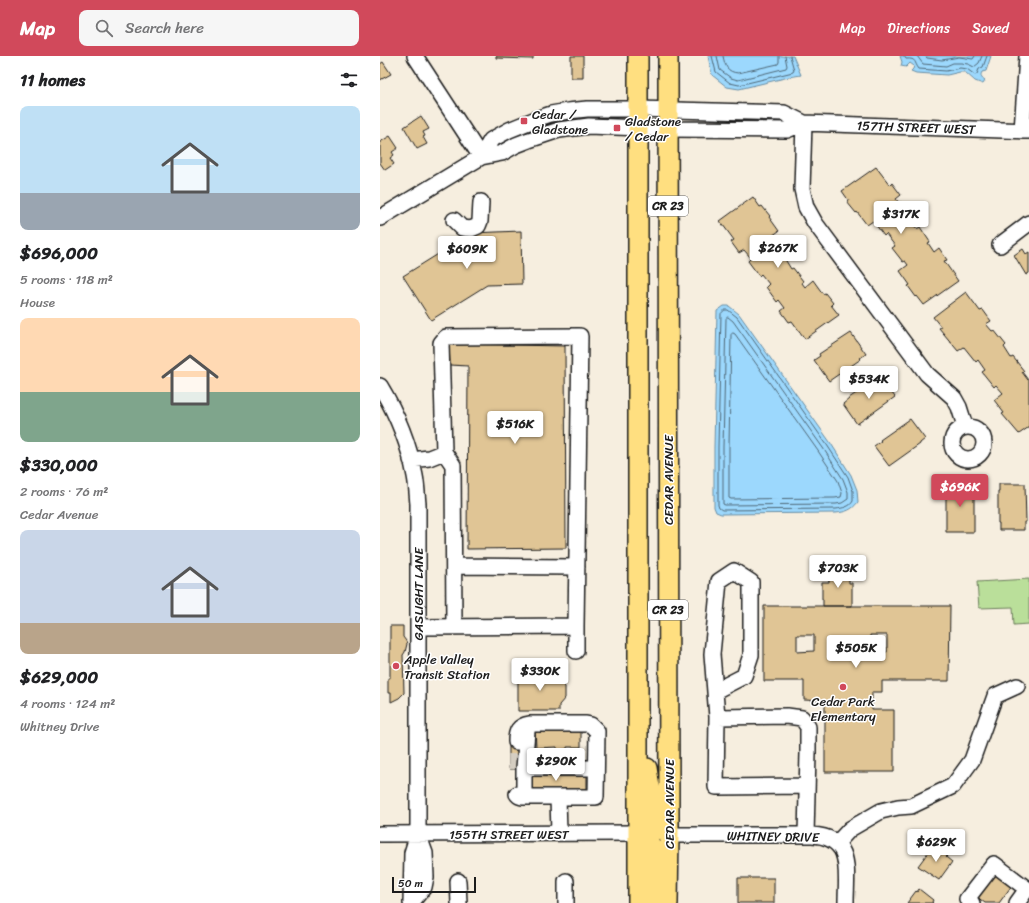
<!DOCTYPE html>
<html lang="en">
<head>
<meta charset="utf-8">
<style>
  :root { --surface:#fff; --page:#f6f6f6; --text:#202124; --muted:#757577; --accent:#d1495b }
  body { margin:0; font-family:Sriracha,sans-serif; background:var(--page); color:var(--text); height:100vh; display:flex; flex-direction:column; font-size:15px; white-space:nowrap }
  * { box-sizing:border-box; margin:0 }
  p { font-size:13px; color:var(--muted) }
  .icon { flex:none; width:22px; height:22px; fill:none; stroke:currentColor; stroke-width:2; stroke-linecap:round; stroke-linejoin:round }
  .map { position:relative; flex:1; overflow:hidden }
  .panel { display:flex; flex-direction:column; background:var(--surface); width:380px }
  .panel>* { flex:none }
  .scale { position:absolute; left:12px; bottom:10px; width:84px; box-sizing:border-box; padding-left:4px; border:2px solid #1c1c1c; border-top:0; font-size:11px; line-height:14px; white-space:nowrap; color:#1c1c1c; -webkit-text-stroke:3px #fff; paint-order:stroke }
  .price { position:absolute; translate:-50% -34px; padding:0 9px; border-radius:4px; background:#fff; color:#222; font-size:13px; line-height:26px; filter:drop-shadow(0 1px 2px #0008) }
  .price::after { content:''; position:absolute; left:50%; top:24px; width:12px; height:9px; margin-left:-6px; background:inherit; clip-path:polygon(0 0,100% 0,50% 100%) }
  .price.active { background:var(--accent); color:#fff }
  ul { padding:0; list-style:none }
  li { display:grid; align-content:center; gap:8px; height:212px; padding:0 20px }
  li span { display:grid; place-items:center; height:124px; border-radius:8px; color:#555 }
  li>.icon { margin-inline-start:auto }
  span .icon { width:72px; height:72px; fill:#fffc; stroke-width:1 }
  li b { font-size:17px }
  h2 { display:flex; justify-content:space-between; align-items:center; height:48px; padding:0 20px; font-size:17px }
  header { display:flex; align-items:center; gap:24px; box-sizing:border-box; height:56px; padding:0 20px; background:var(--accent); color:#fff }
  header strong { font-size:19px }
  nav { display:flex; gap:22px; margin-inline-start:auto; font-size:14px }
  .search { width:280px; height:36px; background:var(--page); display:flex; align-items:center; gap:10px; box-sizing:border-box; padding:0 14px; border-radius:8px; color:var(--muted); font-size:15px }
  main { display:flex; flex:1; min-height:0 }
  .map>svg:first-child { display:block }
  .green { fill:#badf9a; stroke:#6b7e5b }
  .water { fill:#9cd8fd; stroke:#698da3 }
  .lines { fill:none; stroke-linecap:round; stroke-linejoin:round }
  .shore { stroke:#4f6776; stroke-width:1 }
  .building { fill:#e0c595; stroke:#1c1c1c; fill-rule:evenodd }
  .minor-tunnel { stroke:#d5cec2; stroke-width:15; stroke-dasharray:15 8; stroke-linecap:butt }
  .minor-casing { stroke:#1c1c1c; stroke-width:18 }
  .major-casing { stroke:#1c1c1c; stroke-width:22 }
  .minor { stroke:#fff; stroke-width:15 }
  .major { stroke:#ffdf80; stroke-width:19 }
  .poi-dot { fill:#d1495b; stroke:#fff; stroke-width:1.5 }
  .labels { text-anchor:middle; stroke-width:3; stroke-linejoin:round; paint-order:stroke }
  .shield { fill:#fff; stroke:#606060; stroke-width:1 }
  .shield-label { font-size:12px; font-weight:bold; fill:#1c1c1c }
  .poi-label { font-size:13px; fill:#1c1c1c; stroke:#fff; text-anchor:start }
  .street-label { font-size:13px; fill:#1c1c1c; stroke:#fff }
</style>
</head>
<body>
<header>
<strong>Map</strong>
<div class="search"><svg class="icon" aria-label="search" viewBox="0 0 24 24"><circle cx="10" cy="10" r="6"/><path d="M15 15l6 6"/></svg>Search here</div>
<nav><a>Map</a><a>Directions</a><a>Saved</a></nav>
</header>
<main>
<section class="panel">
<h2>11 homes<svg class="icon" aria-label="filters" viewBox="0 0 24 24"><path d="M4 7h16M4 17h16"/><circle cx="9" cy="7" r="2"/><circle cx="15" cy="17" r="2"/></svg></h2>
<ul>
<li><span style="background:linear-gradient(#bfe0f5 70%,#9aa5b1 0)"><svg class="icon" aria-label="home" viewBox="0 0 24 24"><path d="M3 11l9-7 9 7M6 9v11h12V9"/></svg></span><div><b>$696,000</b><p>5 rooms · 118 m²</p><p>House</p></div></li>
<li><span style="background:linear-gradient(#ffd9b3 60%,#7fa58c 0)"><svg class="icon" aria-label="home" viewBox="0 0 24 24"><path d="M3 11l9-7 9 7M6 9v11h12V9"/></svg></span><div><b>$330,000</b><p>2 rooms · 76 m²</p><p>Cedar Avenue</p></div></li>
<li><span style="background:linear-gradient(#c9d6e8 75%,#b9a48a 0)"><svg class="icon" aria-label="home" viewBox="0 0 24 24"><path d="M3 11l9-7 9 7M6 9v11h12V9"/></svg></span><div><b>$629,000</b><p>4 rooms · 124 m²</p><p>Whitney Drive</p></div></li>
</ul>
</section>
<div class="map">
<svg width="649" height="847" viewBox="0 0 649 847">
  <rect width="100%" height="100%" fill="#f6eedf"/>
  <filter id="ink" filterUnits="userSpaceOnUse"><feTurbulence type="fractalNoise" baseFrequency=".025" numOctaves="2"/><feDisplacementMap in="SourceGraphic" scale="8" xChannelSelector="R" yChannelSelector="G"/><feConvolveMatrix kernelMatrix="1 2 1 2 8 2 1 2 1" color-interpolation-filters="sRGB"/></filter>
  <g filter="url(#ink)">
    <path class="green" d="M649,523V568L634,569L633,551L599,552L597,526Z"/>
    <path class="water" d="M328,0H413L421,19L409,21L359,33L347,31L332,19Z
      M520,0H611L606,15L602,16C600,20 601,22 605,25L603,28L595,25L585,16H580L567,19L536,17L531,15L533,13L534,10L530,7L526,11L521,10L522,6Z
      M344,250H349L359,258L450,386L471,419L477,434L478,446C472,454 466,456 456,457L341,458L336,456L334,451V391L337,255Z"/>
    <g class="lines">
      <path class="shore" d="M332,0L336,16L350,27L359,29L413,16L414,14L410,0
        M337,0L340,14L351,22L358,24L406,12L407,10L405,0
        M343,0C345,10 347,16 358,17L398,8L399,6V0
        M524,0L526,3C537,2 534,7 539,13L566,15L580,12L587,13L595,19L597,18L599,13L603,11L607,0
        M537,0L543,8L566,10L573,7H581L588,8L594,11L599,7L602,0
        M545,0L547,2L562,4L579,1L593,3L595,0
        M345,254H348L357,261L447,389L468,421L473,435V445C470,451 463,452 456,453L342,454L339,452L338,449V391L341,258Z
        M348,261L353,265L443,392L463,423L468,436V443L462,447L456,448L345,449L343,448V391L346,263Z
        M353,277L355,278L438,395L458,425L462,437L461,441L455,442L351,443L349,442V391L351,279Z"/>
    </g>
    <path class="building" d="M116,0H153V3L116,2Z
      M191,0H203V22H191Z
      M3,6L11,18L0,24V8Z
      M41,60L49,73L43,76L45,80L43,81L47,88L37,93L24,71Z
      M10,80L18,92L12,96L14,99L10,102L14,108L5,114L0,107V86Z
      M496,111L510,129L512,127L521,139L516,143L519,147L521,146L532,160L529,162L537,173L540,171L550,186L548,187L554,196L559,192L567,204L564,205L578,225L544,249L537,240L536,241L528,230L530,229L520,215L528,209L525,205L523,206L512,192L515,190L506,178L504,180L493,165L487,169L477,156L476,157L467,146L469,145L462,135Z
      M373,141L380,151L382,150L390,160L389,161L399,175L389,182L393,187L396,185L405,199L403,200L411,213L413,212L423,225L422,227L425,231L433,224L443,238L445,237L453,247L451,249L459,259L425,283L412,265L409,266L401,255L405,252L399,244L397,246L386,231L389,228L381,218L379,220L368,205L371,202L364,194L359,197L351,186L354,184L340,165Z
      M141,175L142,228L107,229L51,264L23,220L92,177Z
      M643,193L646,198L649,196V217L646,219L634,199Z
      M586,236L600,255L603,254L611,265L606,268L612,275L614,274L626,289L624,291L631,302L633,301L644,315L642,316L648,324L649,323V371L639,378L622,358L624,357L614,344L623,337L616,329L614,331L602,316L605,314L598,304L596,306L584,291L578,295L559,272L561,271L553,261Z
      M471,277L486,298L480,302L481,303L449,325L434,304L440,300L439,298Z
      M69,288L185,290L186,492L87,493L88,310L70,309Z
      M500,321L515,341L477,368L463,348L469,343V342Z
      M530,363L545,383L540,387V388L509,410L494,390L501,385L500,384Z
      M568,428H593V436H594V476H566V436H568Z
      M619,428H645L646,466H644V474H619V467H618V435H619Z
      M449,512H469V527H472V550H443V543H442V526H449Z
      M384,550H570L569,625H502V636H492V654H514V716H445V645L424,644V625H384ZM417,579H434V595L417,596ZM490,579H507V596H490Z
      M10,570H23V581L26,585L27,588L25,596L23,599L24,637L19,642L11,646V637H8V622H10Z
      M138,616H179V623L185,631V642L179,649V655H138Z
      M201,668V691H187V693L177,694V691L156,692L155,669Z
      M129,686H141V713H129Z
      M145,718H207V733L146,734Z
      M552,791L559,796L560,794L568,799L566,801L572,806L559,824L538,810Z
      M615,815L633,828L619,847H605L596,840Z
      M358,822H394V847H358Z
      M539,833L553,844L552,846L553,847H527L536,835L537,836Z"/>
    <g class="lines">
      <path class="minor-tunnel" d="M136,713V686"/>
      <defs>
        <path id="minor" d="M35,0L101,101
          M424,67L422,133L426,151L435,167L547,318L574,342L579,351L585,370
          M642,75L647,0
          M101,101L111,84L129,74L156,63L171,58L188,55L207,53H258L404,57L424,67
          M0,162L101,101L122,97L136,89L149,84L179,74L209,70L288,73L407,74L424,67L649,75
          M74,164L82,172L91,173L98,170L100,165L101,146
          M620,189L649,167
          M0,330C17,358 29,388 35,420C37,430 37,439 38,448V778L32,797L31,847
          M572 387a16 16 0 1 1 32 0a16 16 0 1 1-32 0Z
          M64,396L73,409L74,571
          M31,404L49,402L64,396L61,287L66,281L200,280L196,570V595
          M74,510L197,511
          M38,571L196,570
          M335,635L364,620L371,599V526L354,515L339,525L332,598L337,661
          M136,686C136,675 138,670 150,668H206L211,669L217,675L216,741H178L179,777
          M144,712L147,675L148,671
          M137,738L139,740L142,741H178
          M144,740V712H216
          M0,778L258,777
          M289,779H432C474,781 466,816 466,847
          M426,779L428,697V671L422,662L407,660L337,661L336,731L427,730
          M457,787L470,773L501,755L518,751L531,750L573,730L592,704L615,640L637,630
          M78,825L79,847
          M31,847L44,831L46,821L45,797L38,778
          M186,847V825
          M592,847L587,843L614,808L647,833L637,847"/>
        <path id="major" d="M258,0V847
          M288,0L289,779L288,847
          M267,712L275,765L279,771L289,779
          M258,777C260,778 264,779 266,781C276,789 276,834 276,847"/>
      </defs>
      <use href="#minor" class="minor-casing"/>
      <use href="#major" class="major-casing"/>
      <use href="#minor" class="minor"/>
      <use href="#major" class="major"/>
    </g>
  </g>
  <g class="poi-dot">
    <rect x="140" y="61" width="8" height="8" rx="2"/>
    <rect x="233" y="68" width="8" height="8" rx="2"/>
    <circle cx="16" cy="610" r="4"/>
    <circle cx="463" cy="631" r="4"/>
  </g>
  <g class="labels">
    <g class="shield">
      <rect x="268" y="140" width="40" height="20" rx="3"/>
      <rect x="268" y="544" width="40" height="20" rx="3"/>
    </g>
    <g class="shield-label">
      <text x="288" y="154">CR 23</text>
      <text x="288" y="558">CR 23</text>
    </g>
    <g class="poi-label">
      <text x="152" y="63">Cedar /<tspan x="152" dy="15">Gladstone</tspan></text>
      <text x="245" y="70">Gladstone<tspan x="245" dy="15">/ Cedar</tspan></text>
      <text x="24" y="608">Apple Valley<tspan x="24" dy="15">Transit Station</tspan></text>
      <text x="463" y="650" text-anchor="middle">Cedar Park<tspan x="463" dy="15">Elementary</tspan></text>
    </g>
    <g class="street-label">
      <text transform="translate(536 71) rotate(2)" y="5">157TH STREET WEST</text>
      <text transform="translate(288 424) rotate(-90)" y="5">CEDAR AVENUE</text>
      <text transform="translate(38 538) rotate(-90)" y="5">GASLIGHT LANE</text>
      <text transform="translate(289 748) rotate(-90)" y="5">CEDAR AVENUE</text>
      <text x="129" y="783">155TH STREET WEST</text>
      <text transform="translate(393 780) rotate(1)" y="5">WHITNEY DRIVE</text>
    </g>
  </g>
</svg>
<div class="scale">50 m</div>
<b class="price" style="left:521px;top:179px">$317K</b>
<b class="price" style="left:398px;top:213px">$267K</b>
<b class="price" style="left:87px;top:214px">$609K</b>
<b class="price" style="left:489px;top:344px">$534K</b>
<b class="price" style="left:135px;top:389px">$516K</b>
<b class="price active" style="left:580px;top:452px">$696K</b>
<b class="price" style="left:458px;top:533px">$703K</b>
<b class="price" style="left:476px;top:613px">$505K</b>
<b class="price" style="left:160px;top:636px">$330K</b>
<b class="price" style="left:176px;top:726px">$290K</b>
<b class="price" style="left:556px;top:807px">$629K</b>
</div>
</main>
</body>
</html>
